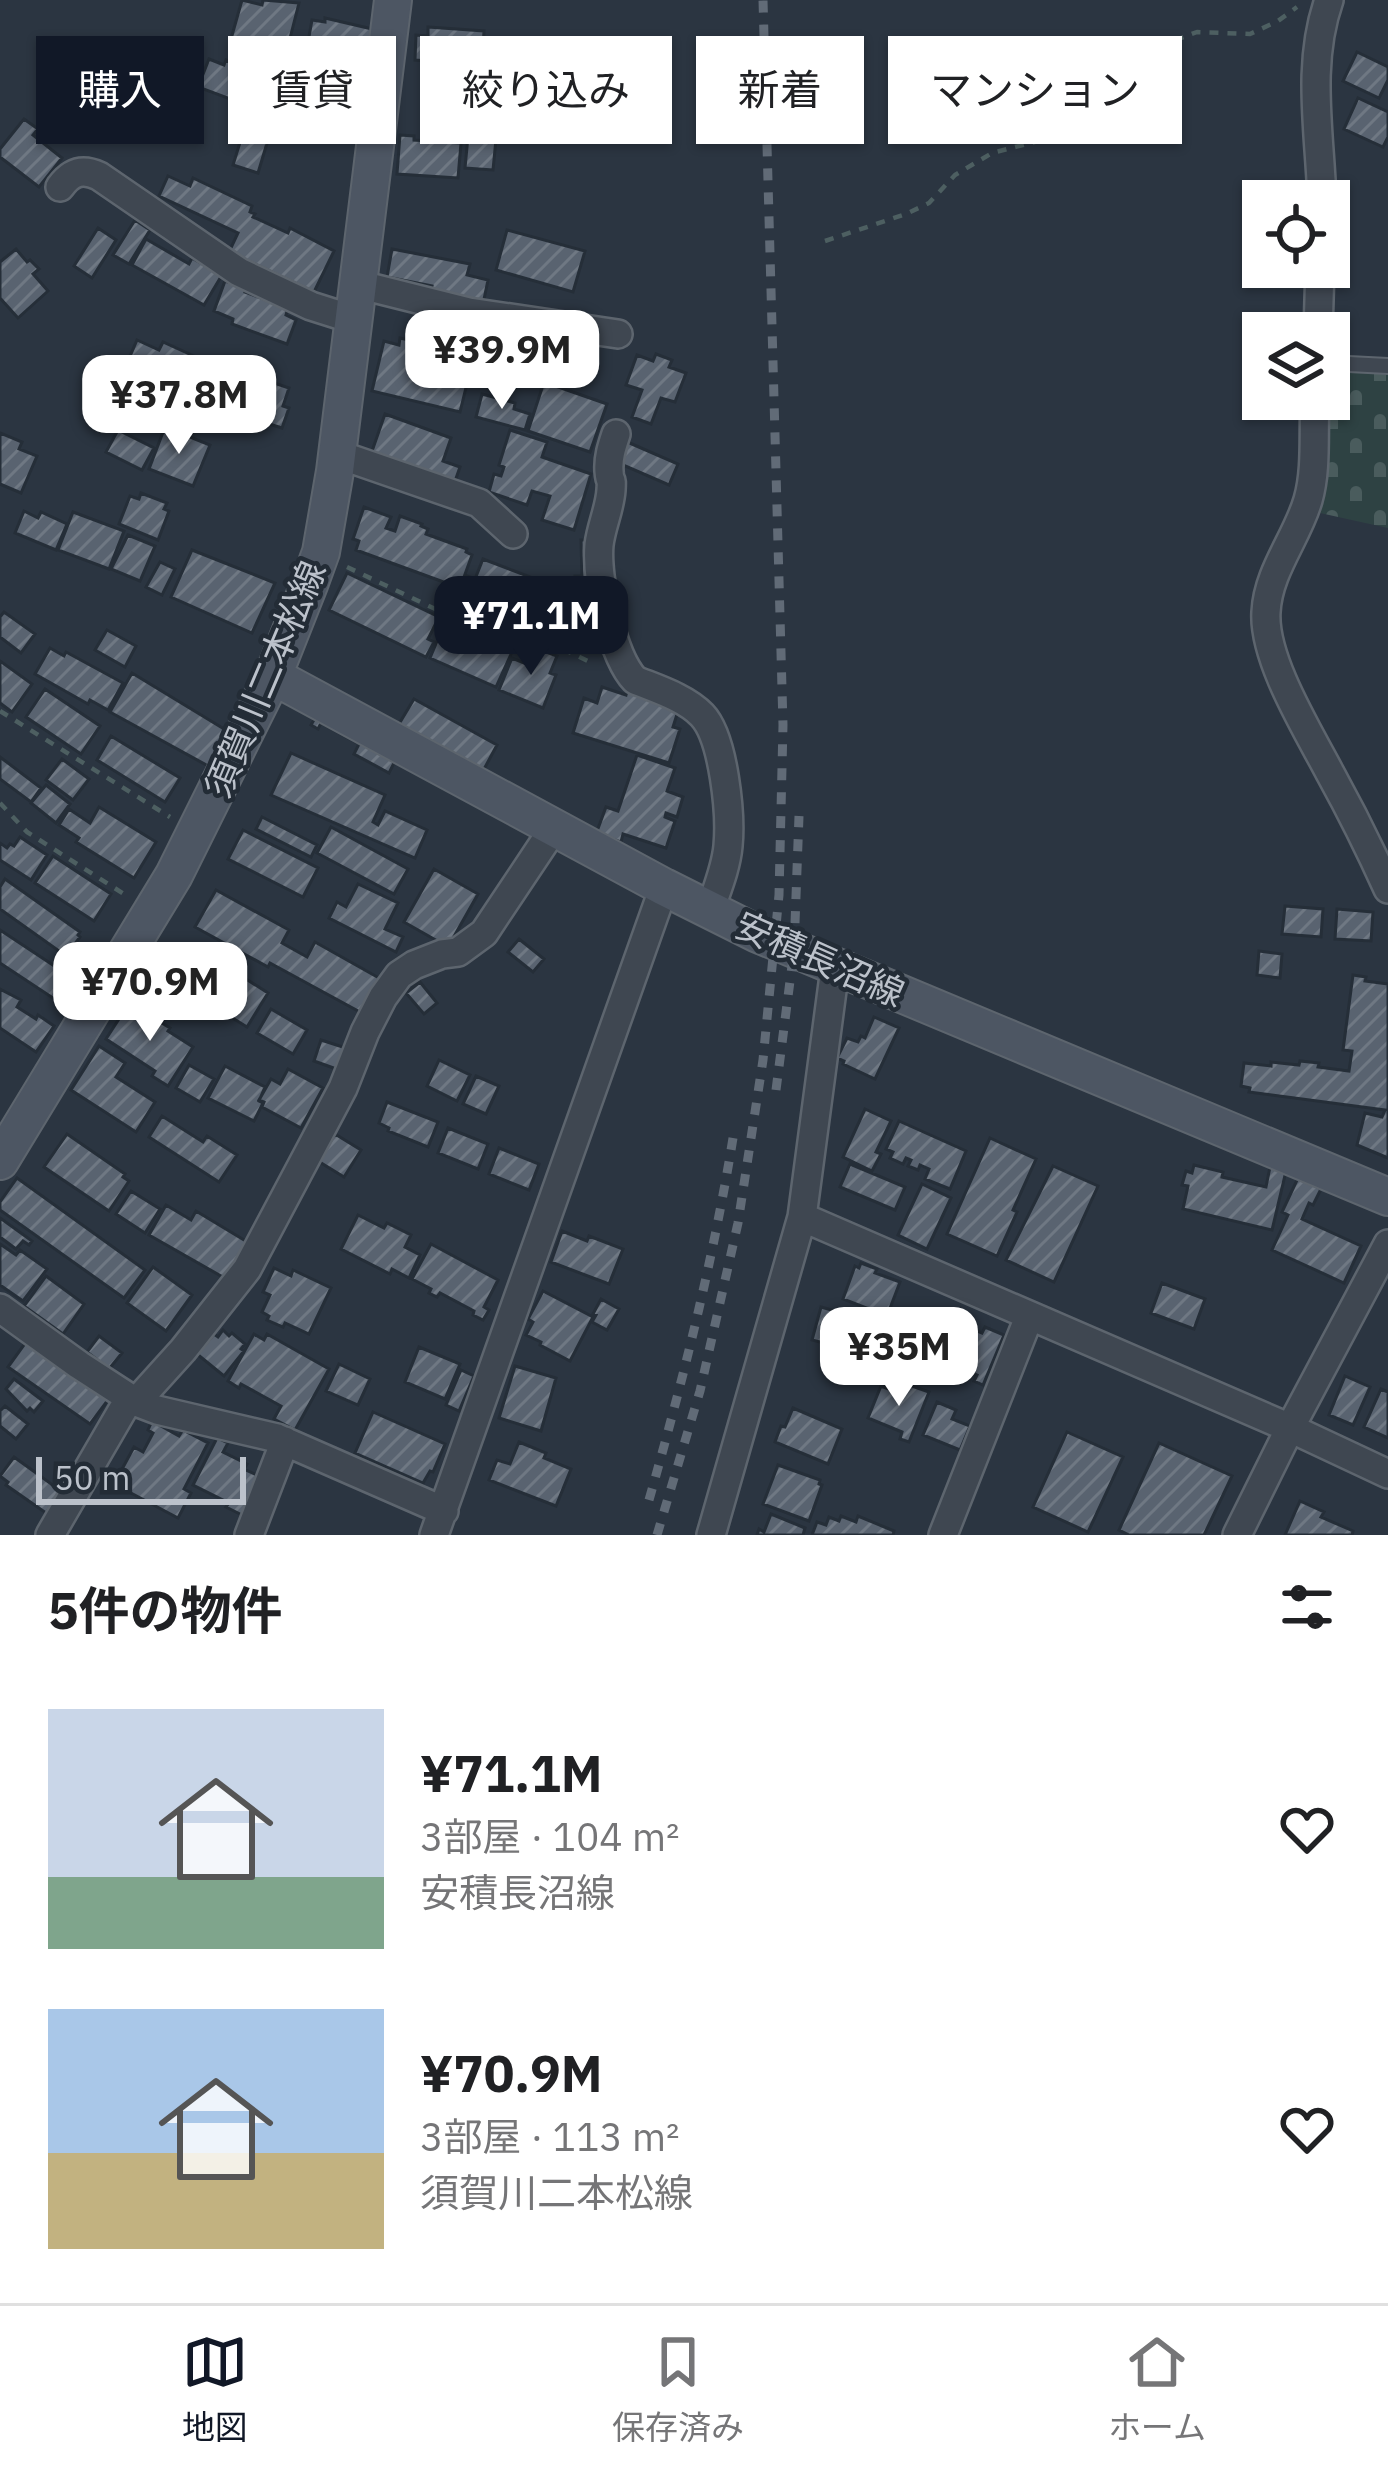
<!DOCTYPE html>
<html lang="ja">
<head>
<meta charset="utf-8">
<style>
  :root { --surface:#fff; --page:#f2f2f2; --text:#202124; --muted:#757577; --line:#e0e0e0; --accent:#111827 }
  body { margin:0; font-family:"IBM Plex Sans","Noto Sans JP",sans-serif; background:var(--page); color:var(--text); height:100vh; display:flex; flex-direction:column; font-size:45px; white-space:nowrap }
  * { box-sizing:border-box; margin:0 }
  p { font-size:39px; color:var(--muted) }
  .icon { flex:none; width:66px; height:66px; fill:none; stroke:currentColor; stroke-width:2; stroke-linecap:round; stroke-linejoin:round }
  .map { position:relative; height:1535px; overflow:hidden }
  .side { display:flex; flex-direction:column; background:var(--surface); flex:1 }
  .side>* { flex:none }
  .top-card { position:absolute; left:36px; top:36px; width:1317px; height:108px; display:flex; gap:24px }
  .buttons { position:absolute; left:1242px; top:180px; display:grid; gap:24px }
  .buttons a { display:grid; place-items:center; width:108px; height:108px; border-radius:0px; background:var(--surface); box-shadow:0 3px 9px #0004; font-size:60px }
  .scale { position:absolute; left:36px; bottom:30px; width:210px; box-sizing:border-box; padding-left:12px; border:6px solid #bcc2cb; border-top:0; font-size:33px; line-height:42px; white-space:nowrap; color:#bcc2cb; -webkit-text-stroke:9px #232c36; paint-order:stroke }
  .price { position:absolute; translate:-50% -102px; padding:0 27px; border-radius:24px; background:#fff; color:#222; font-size:39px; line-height:78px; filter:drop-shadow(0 3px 6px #0008) }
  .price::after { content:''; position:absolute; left:50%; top:72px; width:36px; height:27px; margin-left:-18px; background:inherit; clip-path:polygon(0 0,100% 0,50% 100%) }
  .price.active { background:var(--accent); color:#fff }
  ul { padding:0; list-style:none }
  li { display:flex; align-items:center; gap:36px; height:300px; padding:0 48px }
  li span { display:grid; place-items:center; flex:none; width:336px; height:240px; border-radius:0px; color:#555 }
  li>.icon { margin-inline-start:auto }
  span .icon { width:144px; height:144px; fill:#fffc; stroke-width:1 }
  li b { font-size:51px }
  h2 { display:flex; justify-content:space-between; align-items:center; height:144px; padding:0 48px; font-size:51px }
  .chip { padding:0 42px; border-radius:0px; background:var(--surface); box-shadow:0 3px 9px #0004; font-size:42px; line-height:108px }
  .chip.active { background:var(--accent); color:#fff }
  .tabs { display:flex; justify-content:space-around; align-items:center; height:168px; border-top:3px solid var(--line); background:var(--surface); font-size:33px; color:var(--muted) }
  .tabs a { display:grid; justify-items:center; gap:6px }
  .tabs .active { color:var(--accent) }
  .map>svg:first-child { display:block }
  .cemetery { fill:url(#cemetery-stones) }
  .building { fill:url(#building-hatch); stroke:#252e38; stroke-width:3 }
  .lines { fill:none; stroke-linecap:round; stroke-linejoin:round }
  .service-casing { stroke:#5d656e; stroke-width:18 }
  .minor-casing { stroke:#5d656e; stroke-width:32 }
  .secondary-casing { stroke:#5d656e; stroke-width:40 }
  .path { stroke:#4d5f61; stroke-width:4.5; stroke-dasharray:9 9; stroke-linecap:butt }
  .service { stroke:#3f4751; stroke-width:14 }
  .minor { stroke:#3f4751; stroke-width:27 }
  .secondary { stroke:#4d5663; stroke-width:36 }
  .rail { stroke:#616b77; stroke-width:9; stroke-dasharray:12 12; stroke-linecap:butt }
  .labels { text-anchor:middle; stroke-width:9; stroke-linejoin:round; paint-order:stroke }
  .street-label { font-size:36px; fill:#bcc2cb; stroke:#232c36 }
</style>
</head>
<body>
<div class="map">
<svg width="1388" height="1535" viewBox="0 0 1388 1535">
  <defs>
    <pattern id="cemetery-stones" width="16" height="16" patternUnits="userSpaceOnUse" patternTransform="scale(3)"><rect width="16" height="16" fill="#2e4243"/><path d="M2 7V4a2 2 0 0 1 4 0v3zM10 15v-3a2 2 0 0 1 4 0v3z" fill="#4a5c5d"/></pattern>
    <pattern id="building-hatch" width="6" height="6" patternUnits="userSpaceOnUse" patternTransform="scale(3)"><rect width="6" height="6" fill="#596370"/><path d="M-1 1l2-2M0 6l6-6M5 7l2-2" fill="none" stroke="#6f7883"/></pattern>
  </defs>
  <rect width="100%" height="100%" fill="#2b3541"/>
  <path class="cemetery" d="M1329,370L1367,371L1388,375V528L1320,513L1318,508L1323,399H1329Z"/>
  <path class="building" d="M242,0L262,5L263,0L299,3L289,42L298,44L294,56L231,39Z
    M325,18L372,29L363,71L305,59L312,20L325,22Z
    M428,27L484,31L482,65L415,60L416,35L428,36Z
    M1357,52L1388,67V80L1379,98L1343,81Z
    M209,59L224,65L226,60L269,77L257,109L198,87Z
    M269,95L297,101L293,122L265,116Z
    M1358,98L1388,112V137L1383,147L1344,129Z
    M24,119L38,129L33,135L62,158L39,187L0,157V149Z
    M469,126L497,129L493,170L465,168Z
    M400,135L414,136V140L461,143L458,178L397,174Z
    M242,136L267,143L258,173L233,165Z
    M168,176L190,186L193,178L252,206L250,212L255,214L253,217L288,233L290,228L334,251L314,292L229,252L238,233L159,196Z
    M135,220L150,230L129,264L113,255Z
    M98,228L116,240L92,278L74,266Z
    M507,230L585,251L573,292L496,270Z
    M146,239L189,264L192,258L222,275L204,305L132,265Z
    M16,249L27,262L30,260L39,269L33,274L48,291L18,318L0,298V262Z
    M392,249L470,264L467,275L488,280L483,304L430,294L432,286L387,277Z
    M225,281L246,288L245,292L288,308L286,315L296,320L287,344L232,324L233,319L214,311Z
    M400,338L422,343L420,350L468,362L467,366L471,367L460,412L372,391L384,341L399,345Z
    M137,340L159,350L163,342L198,358L193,370L220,382L212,400L128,361Z
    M656,354L672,360L669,367L686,373L675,402L661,398L651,424L632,417L642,390L626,385L637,355L653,361Z
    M533,364L564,373L561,384L530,375Z
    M114,370L128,377L132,370L156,382L153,389L156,391L150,403L157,407L147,429L105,408L111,396L104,392Z
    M232,372L244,377L245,373L289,388L283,406L289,408L282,428L220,408Z
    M544,382L607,404L590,452L528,431Z
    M482,394L515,403L514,409L530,414L525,430L476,417Z
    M385,414L451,438L443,461L460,467L454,484L371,454Z
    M165,427L210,445L193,486L149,469Z
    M118,430L154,448L142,470L106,452Z
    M510,430L547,442L542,457L591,474L574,530L542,520L550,496L532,491L527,505L489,492L494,474L501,476L504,467L499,465Z
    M0,433L22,442L19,449L37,456L21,493L0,484Z
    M625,441L678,464L669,485L616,462Z
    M141,493L167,503L164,509L169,511L158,540L119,524L130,496L139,499Z
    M364,507L391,517L386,528L395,531L400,516L422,524L421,526L428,529L426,534L467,549L466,552L472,555L460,588L356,550L359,541L353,539Z
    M24,511L38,518L41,512L67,524L56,550L15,533Z
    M73,512L124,531L109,569L58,550Z
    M128,535L155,546L140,581L111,569Z
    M581,540H592L596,615L577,616L575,576H582Z
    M192,550L275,583L252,633L171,597Z
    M483,559L551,585L546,599L549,600L537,628L459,595L467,576L475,579Z
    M160,562L175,569L162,595L146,587Z
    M347,573L439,617L428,639L434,642L426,657L329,610Z
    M4,612L35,634L21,653L0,637V617Z
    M443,627L470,639L472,634L512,652L496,687L430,658Z
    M107,630L136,646L125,667L95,650Z
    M50,648L64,656L66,652L123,683L108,710L90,700L88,704L35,674Z
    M536,648L557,656L550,673L556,675L543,708L499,690L512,658L529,665Z
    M0,661L32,684L12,712L0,703Z
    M132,673L229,732L210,767L110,712Z
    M602,687L626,695L627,691L679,708L673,727L680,729L669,763L573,733L584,698L597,703Z
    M45,689L100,726L81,754L26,717Z
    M414,699L497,745L483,771L399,724Z
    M318,713L397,757L389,773L354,754L359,744L321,723L318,729L311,725Z
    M111,736L180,778L165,802L97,760Z
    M291,753L385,795L373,822L378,825L385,811L427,830L415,858L271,795Z
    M637,755L675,768L667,791L683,797L677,817L666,813L665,817L675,821L666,848L623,834L621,842L596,834L606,807L618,811Z
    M0,757L41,788L31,802L0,779Z
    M62,759L89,779L73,800L46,780Z
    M46,785L70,804L56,823L31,803Z
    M99,807L156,842L134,878L76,842L79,838L59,825L69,809L90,823Z
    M262,817L317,845L311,857L256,829Z
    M331,827L408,869L394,894L317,853Z
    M243,830L318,868L303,897L228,859Z
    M20,837L47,855L31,880L0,860V843L7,848L10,844L14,846Z
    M53,856L111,894L94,921L35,883Z
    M434,869L478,894L448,947L404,922Z
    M5,879L80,932L78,935L80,937L66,956L0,909V887Z
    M358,884L398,903L385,929L403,937L396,952L329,918L337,902L346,907Z
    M216,890L289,930L282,943L307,957L315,942L379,978L360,1012L270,963L268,967L195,927Z
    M1285,906L1323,909L1321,937L1282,934Z
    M1337,909L1373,912L1371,941L1335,939Z
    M0,930L83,985L68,1008L0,963Z
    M519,939L544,959L533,972L508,952Z
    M181,946L195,955L197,952L243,983L246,979L268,993L247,1027L163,975Z
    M1259,951L1282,954L1280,978L1257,975Z
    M1353,975L1366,977L1365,981L1388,984V1158L1357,1145L1365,1113L1382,1117L1385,1110L1249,1092L1250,1088L1241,1086L1244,1063L1271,1066V1062L1299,1065L1300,1061L1319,1063L1318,1067L1349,1071L1352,1051L1343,1050Z
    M420,982L437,1003L424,1014L406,993Z
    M0,989L21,1000L17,1007L36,1019L38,1015L54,1026L36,1052L0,1028Z
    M128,1005L156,1023L157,1020L170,1028L168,1031L193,1047L168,1086L152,1076L155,1071L106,1039Z
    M271,1009L307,1030L293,1054L257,1033Z
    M874,1017L899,1028L875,1079L843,1064L844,1061L837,1058L847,1038L858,1042L861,1036L865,1038Z
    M321,1040L349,1049L342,1071L314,1061Z
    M99,1046L125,1063L116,1077L155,1102L136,1132L71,1090Z
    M439,1060L470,1075L457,1101L427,1086Z
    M189,1065L214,1079L200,1102L176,1088Z
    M225,1066L265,1087L259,1101L263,1103L254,1121L208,1098Z
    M288,1069L323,1088L301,1128L262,1107L264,1102L259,1100L271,1079L280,1084Z
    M476,1076L499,1086L486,1114L463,1104Z
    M387,1102L438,1122L428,1147L388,1131L389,1128L379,1123Z
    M865,1109L891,1121L876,1152L881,1154L872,1171L843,1157Z
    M162,1116L203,1142L207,1136L237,1155L219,1182L149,1137Z
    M899,1121L966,1151L950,1189L925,1179L929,1169L920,1165L918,1170L908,1166L911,1160L906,1158L903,1164L890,1158L893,1152L886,1149Z
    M448,1128L488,1144L478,1169L438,1153Z
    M67,1134L125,1174L123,1177L129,1181L109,1211L44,1167Z
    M335,1134L361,1150L344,1177L318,1161Z
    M990,1138L1036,1159L1013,1210L1017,1212L997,1256L947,1234Z
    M499,1148L539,1164L529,1190L489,1174Z
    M850,1164L905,1187L895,1210L840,1187Z
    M1194,1165L1223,1172L1222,1177L1266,1187L1270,1167L1286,1171L1272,1230L1183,1209L1188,1186L1182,1185L1186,1171L1192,1173Z
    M1053,1166L1098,1186L1054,1282L1006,1260Z
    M17,1178L145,1270L124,1298L0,1210V1202Z
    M1298,1178L1321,1189L1313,1205L1309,1203L1302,1219L1361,1246L1344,1283L1272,1250L1288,1215L1282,1212Z
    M922,1184L951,1198L927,1249L898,1235Z
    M131,1191L160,1209L145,1233L116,1214Z
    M166,1205L191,1220L196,1211L249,1243L228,1280L149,1235Z
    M358,1215L384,1228L387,1223L411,1235L405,1247L420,1255L409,1278L392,1269L390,1274L341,1249Z
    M0,1218L32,1241L29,1245L23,1241L16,1249L0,1237Z
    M562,1231L587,1241L589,1236L623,1249L609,1284L551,1262Z
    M0,1244L16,1255L20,1250L47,1269L23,1301L0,1285Z
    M431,1244L498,1280L484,1307L489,1310L483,1320L473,1315L474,1311L440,1293L437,1297L429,1293L431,1289L412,1279Z
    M861,1263L877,1269L875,1273L900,1282L887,1316L843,1299L855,1266L859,1268Z
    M153,1267L192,1295L166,1331L127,1303Z
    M274,1268L291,1276L293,1270L331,1288L309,1334L285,1323L283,1327L267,1320L269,1316L262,1312L270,1295L263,1292Z
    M46,1276L84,1304L63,1334L24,1306Z
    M1162,1283L1205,1299L1194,1329L1151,1313Z
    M543,1291L593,1317L570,1361L540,1345L541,1342L526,1335L533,1322L528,1319Z
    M601,1299L619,1309L607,1330L592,1322L596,1315L593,1314Z
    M821,1307L871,1321L862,1353L812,1340Z
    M892,1313L942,1333L930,1364L887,1348L888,1344L881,1341Z
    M968,1327L982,1333L985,1327L1004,1335L983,1385L974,1381L977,1375L942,1360L956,1328L966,1332Z
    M223,1330L229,1336L232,1333L245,1344L241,1349L244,1351L224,1376L197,1354L214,1334L218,1337Z
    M254,1334L264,1340L267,1334L329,1369L295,1430L274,1419L281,1406L241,1384L239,1388L228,1381Z
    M99,1336L122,1353L109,1369L87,1352Z
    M26,1342L108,1400L90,1424L8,1367Z
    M419,1347L460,1364L445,1399L405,1382Z
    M339,1364L370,1379L358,1405L326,1391Z
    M515,1366L556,1378L541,1431L499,1418Z
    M461,1370L474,1376L459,1411L446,1405Z
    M1345,1376L1370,1387L1353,1425L1329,1415Z
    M14,1379L43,1401L34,1412L30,1408L27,1411L6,1389Z
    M893,1384L907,1390L909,1385L929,1392L909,1442L900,1439L902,1432L868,1418L881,1386L891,1390Z
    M1381,1389L1388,1392V1438L1364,1427Z
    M937,1402L956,1410L952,1419L970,1426L960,1450L923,1435Z
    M5,1406L28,1424L16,1439L0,1426V1411Z
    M793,1408L842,1429L828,1464L775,1442L781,1426L785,1427Z
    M373,1412L445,1444L433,1472L430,1471L423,1483L355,1453Z
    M152,1421L179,1436L183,1430L208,1443L184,1489L191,1493L178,1518L114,1484L134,1447L143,1452L153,1433L148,1430Z
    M1067,1432L1123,1457L1088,1532L1033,1507Z
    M217,1438L228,1443L223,1452L247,1464L244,1469L261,1477L242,1515L226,1507L229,1503L193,1485Z
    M519,1442L546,1453L544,1458L571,1469L556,1506L489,1480L497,1460L510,1464Z
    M1159,1443L1232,1476L1204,1535H1129L1119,1530Z
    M14,1457L61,1491L46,1513L6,1485L8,1482L0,1476Z
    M778,1465L820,1480L819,1484L822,1485L809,1521L763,1504Z
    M1300,1501L1324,1512L1321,1517L1353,1531L1352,1535H1285Z
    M771,1514L805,1528L803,1535H757L759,1529L764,1532Z
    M841,1516L856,1522L858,1516L894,1531L893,1535H812L817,1522L826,1525L829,1517L839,1521Z"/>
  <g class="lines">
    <defs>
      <path id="service" d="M1329,363L1388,366"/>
      <path id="minor" d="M60,187C71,172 82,168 99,176L239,272L311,306L352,319
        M1322,201C1320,134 1306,65 1329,0
        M357,284L469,312L618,334
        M1318,333L1320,267
        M1315,399C1313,432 1317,469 1308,500C1297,538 1268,571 1266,612C1263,659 1308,731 1330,773C1351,811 1370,849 1388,889
        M616,434C612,446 608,458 609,471C610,486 612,474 611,490C610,508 601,527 599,545C596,578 612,656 635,680C657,689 686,698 702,715C724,738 731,815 728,846C726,868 717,889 710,910
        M337,454L479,503L513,534
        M802,1217L1290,1428L1388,1474
        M0,1308L79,1365L136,1402L157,1410L277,1438L444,1511
        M136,1402L183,1350L247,1269L343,1088L365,1032L383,997L399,975L414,965L442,954L458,952L484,933L554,828
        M50,1535L129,1399
        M249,1535L285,1441
        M434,1535L664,887
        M711,1535L802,1217L835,968
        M943,1535L1029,1317
        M1237,1535L1290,1428L1388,1244"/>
      <path id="secondary" d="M273,676L664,887L758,934L1388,1197
        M0,1161L174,875L273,676L309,585L321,552L335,471L393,0"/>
    </defs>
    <use href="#service" class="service-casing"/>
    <use href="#minor" class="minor-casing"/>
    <use href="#secondary" class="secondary-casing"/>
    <path class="path" d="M825,241L906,214L929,203L955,175L992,153L1069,133L1095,113L1134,90L1176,40L1197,32L1250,34L1278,21L1297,7
      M347,567L492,636L509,641H546L590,662
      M0,711L170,817
      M0,803L27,832L127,896"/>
    <use href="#service" class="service"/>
    <use href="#minor" class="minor"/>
    <use href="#secondary" class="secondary"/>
    <path class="rail" d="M776,1090L794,950L799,816
      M649,1500C683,1380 713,1261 733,1138
      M657,1535L700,1391L738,1223L763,1060L779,895L783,725L763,0"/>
  </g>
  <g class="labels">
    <g class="street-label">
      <text transform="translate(265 679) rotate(-67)" y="13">須賀川二本松線</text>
      <text transform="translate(820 959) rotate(24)" y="13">安積長沼線</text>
    </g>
  </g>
</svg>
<div class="buttons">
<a><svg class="icon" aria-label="locate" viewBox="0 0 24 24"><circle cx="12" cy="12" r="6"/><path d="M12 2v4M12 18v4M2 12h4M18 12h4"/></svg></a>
<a><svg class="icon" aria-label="layers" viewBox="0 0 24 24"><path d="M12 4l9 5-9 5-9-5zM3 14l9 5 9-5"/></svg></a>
</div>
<div class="scale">50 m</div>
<b class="price" style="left:502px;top:412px">¥39.9M</b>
<b class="price" style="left:179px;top:457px">¥37.8M</b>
<b class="price active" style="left:531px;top:678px">¥71.1M</b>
<b class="price" style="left:150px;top:1044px">¥70.9M</b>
<b class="price" style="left:899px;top:1409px">¥35M</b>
<div class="top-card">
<a class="chip active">購入</a>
<a class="chip">賃貸</a>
<a class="chip">絞り込み</a>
<a class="chip">新着</a>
<a class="chip">マンション</a>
</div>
</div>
<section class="side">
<h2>5件の物件<svg class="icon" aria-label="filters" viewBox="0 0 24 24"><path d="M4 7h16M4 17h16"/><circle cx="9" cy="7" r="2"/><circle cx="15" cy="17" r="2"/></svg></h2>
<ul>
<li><span style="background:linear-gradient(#c9d6e8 70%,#7fa58c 0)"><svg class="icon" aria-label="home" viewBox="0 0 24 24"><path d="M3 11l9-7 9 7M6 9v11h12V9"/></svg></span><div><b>¥71.1M</b><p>3部屋 · 104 m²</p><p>安積長沼線</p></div><svg class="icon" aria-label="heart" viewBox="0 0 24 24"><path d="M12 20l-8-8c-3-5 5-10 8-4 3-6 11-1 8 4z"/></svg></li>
<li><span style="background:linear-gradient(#a9c7e8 60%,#c2b280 0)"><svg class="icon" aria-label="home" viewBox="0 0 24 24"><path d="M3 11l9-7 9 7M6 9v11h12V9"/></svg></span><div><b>¥70.9M</b><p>3部屋 · 113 m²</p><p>須賀川二本松線</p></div><svg class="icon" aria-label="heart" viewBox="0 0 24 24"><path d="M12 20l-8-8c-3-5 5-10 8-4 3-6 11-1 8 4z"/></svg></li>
</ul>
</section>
<nav class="tabs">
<a class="active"><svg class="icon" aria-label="map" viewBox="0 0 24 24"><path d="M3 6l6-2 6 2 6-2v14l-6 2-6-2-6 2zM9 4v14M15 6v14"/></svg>地図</a>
<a><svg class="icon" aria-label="saved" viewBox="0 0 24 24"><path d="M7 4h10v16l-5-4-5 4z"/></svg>保存済み</a>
<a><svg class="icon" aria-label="home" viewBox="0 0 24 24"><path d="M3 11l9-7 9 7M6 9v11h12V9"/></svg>ホーム</a>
</nav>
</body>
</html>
